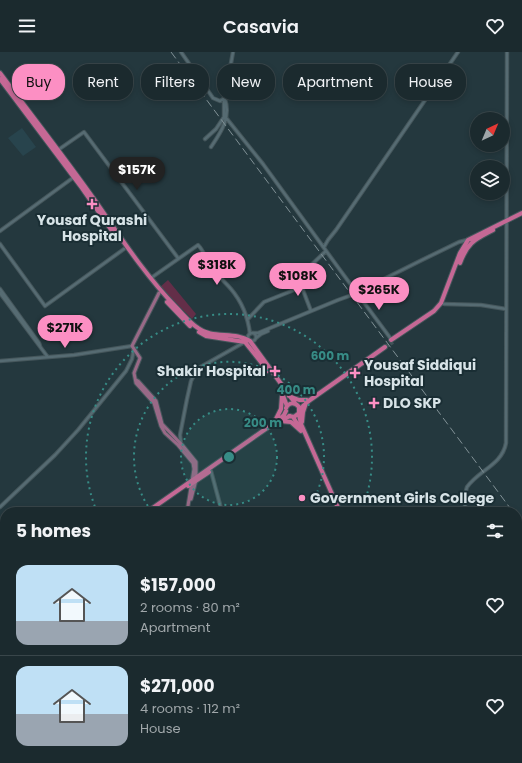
<!DOCTYPE html>
<html lang="en">
<head>
<meta charset="utf-8">
<style>
  :root { --surface:#1b2a2e; --page:#243236; --text:#f1f3f6; --muted:#a0a7aa; --line:#39464a; --accent:#fc8fc3 }
  body { margin:0; font-family:Poppins,sans-serif; background:var(--page); color:var(--text); height:100vh; display:flex; flex-direction:column; font-size:15px; white-space:nowrap }
  * { box-sizing:border-box; margin:0 }
  p { font-size:13px; color:var(--muted) }
  .icon { flex:none; width:22px; height:22px; fill:none; stroke:currentColor; stroke-width:2; stroke-linecap:round; stroke-linejoin:round }
  .map { position:relative; flex:1; overflow:hidden }
  .sheet { position:absolute; left:0px; top:455px; width:522px; height:256px; display:flex; flex-direction:column; background:var(--surface); border-radius:16px 16px 0 0; box-shadow:0 2px 6px #0003,0 0 0 1px var(--line) }
  .sheet>* { flex:none }
  .hud { position:absolute; left:12px; top:12px; width:498px; height:36px; display:flex; gap:8px }
  .needle { width:26px; rotate:44deg }
  .controls { position:absolute; left:470px; top:60px; display:grid; gap:8px }
  .controls a { display:grid; place-items:center; width:40px; height:40px; border-radius:50%; background:var(--surface); box-shadow:0 2px 6px #0003,0 0 0 1px var(--line); font-size:20px }
  .price { position:absolute; translate:-50% -34px; padding:0 9px; border-radius:14px; background:var(--accent); color:#111; font-size:13px; line-height:26px; filter:drop-shadow(0 1px 2px #0008) }
  .price::after { content:''; position:absolute; left:50%; top:24px; width:12px; height:9px; margin-left:-6px; background:inherit; clip-path:polygon(0 0,100% 0,50% 100%) }
  .price.active { background:#222; color:#fff }
  ul { padding:0; list-style:none }
  li { display:flex; align-items:center; gap:12px; height:100px; padding:0 16px }
  li+li { border-top:1px solid var(--line) }
  li span { display:grid; place-items:center; flex:none; width:112px; height:80px; border-radius:12px; color:#555 }
  li>.icon { margin-inline-start:auto }
  span .icon { width:48px; height:48px; fill:#fffc; stroke-width:1 }
  li b { font-size:17px }
  h2 { display:flex; justify-content:space-between; align-items:center; height:48px; padding:0 16px; font-size:17px }
  .pill { padding:0 14px; border-radius:16px; background:var(--surface); box-shadow:0 2px 6px #0003,0 0 0 1px var(--line); font-size:14px; line-height:36px }
  .pill.active { background:var(--accent); color:#111 }
  header { display:flex; justify-content:space-between; align-items:center; height:52px; padding:0 16px; background:var(--surface); font-size:18px; font-weight:600 }
  .map>svg:first-child { display:block }
  .built { fill:#28444d }
  .green { fill:#632e48 }
  .lines { fill:none; stroke-linecap:round; stroke-linejoin:round }
  .stream { stroke:#185464; stroke-width:1 }
  .canal { stroke:#185464; stroke-width:2 }
  .highway-tunnel { stroke:#3f5257; stroke-width:4; stroke-dasharray:4 2; stroke-linecap:butt }
  .secondary-casing { stroke:#45565b; stroke-width:4.5 }
  .primary-casing { stroke:#45565b; stroke-width:5 }
  .highway-casing { stroke:#45565b; stroke-width:6 }
  .secondary { stroke:#566b72; stroke-width:2.5 }
  .primary { stroke:#996987; stroke-width:3 }
  .highway { stroke:#c56895; stroke-width:4 }
  .rail { stroke:#819196; stroke-width:1; stroke-dasharray:8 4; stroke-linecap:butt }
  .ring { fill:none; stroke:#378c86; stroke-width:2; stroke-dasharray:2 4 }
  .poi-dot { fill:#fc8fc3; stroke:#1a2e34; stroke-width:1.5 }
  .labels { text-anchor:middle; stroke-width:4; stroke-linejoin:round; paint-order:stroke }
  .poi-label { font-size:14px; font-weight:bold; fill:#d7e3e7; stroke:#1a2e34; text-anchor:start }
  .centre { fill:#378c86; stroke:#1a2e34; stroke-width:2 }
  .ring-label { font-size:12px; text-anchor:middle; font-weight:bold; fill:#378c86; stroke:#1a2e34; stroke-width:4; stroke-linejoin:round; paint-order:stroke }
</style>
</head>
<body>
<header><svg class="icon" aria-label="menu" viewBox="0 0 24 24"><path d="M4 6h16M4 12h16M4 18h16"/></svg>Casavia<svg class="icon" aria-label="heart" viewBox="0 0 24 24"><path d="M12 20l-8-8c-3-5 5-10 8-4 3-6 11-1 8 4z"/></svg></header>
<div class="map">
<svg width="522" height="711" viewBox="0 0 522 711">
  <rect width="100%" height="100%" fill="#24383e"/>
  <path class="built" d="M22,76L36,95L23,104L8,86Z"/>
  <path class="green" d="M168,228L196,262L192,267L160,235Z"/>
  <g class="lines">
    <path class="stream" d="M0,527L5,529"/>
    <path class="canal" d="M517,598L522,600"/>
    <path class="highway-tunnel" d="M385,295L393,290"/>
    <defs>
      <path id="secondary" d="M181,0L213,46L220,49L225,46
        M227,67L263,112L340,218L391,287
        M205,87L216,77L224,65V50L233,0
        M211,95C221,80 231,66 225,47
        M58,98L84,80L178,206
        M0,179L74,125
        M0,192L45,254L124,197
        M324,195L328,188L336,178L458,0
        M151,226L198,193C204,199 207,209 212,216C218,224 225,230 231,237C242,250 248,265 250,282
        M301,233L311,259
        M0,237L39,291L40,294
        M0,241L47,304
        M444,252L481,253L506,257
        M248,267L264,250L299,236L307,217L326,199
        M248 285a4 4 0 1 1 8 0a4 4 0 1 1-8 0Z
        M253,281H258L338,248L352,243L422,208L459,190L467,188
        M256,286L261,282L268,279
        M0,309L74,303L132,294
        M181,391L180,383L187,347L191,329L197,317L243,291
        M211,419L222,460
        M0,455L55,403L78,378L126,319L132,307L134,296
        M465,460V442L467,435C479,418 502,413 506,391L507,0
        M316,706L320,711"/>
      <path id="primary" d="M159,241L132,294L140,306L134,321L136,331L154,351L161,374L165,381L178,393L193,411L194,417L187,460
        M136,328L138,329L156,349L162,372L183,394L196,410V428L191,447
        M130,711L132,706"/>
      <path id="highway" d="M0,21C32,64 65,106 96,150C121,186 145,223 176,255C183,262 190,271 198,276C212,287 235,279 250,289L295,351
        M0,27L82,136L117,186
        M460,211C468,190 474,188 493,178
        M167,250L190,274
        M199,280L206,284L245,290L268,319
        M391,288L434,259L441,251L460,201L468,188L522,161
        M280,336L287,354
        M289,344L299,348H307
        M286,356C289,350 295,350 299,355V363L301,372L340,460
        M300,359L303,354L310,348L385,295
        M289,364L294,365L299,361
        M293,365L300,376
        M282,368L290,364
        M275,369L281,357L282,343
        M280,369L291,370L301,379
        M302,370L303,360L306,351
        M188,434L209,420
        M147,460L277,369L284,363L286,359
        M0,507H5
        M449,706L451,711"/>
    </defs>
    <use href="#secondary" class="secondary-casing"/>
    <use href="#primary" class="primary-casing"/>
    <use href="#highway" class="highway-casing"/>
    <use href="#secondary" class="secondary"/>
    <use href="#primary" class="primary"/>
    <use href="#highway" class="highway"/>
    <path class="rail" d="M171,0L513,460
      M517,466L522,473"/>
  </g>
  <circle cx="229" cy="405" r="48" fill="#378c86" fill-opacity=".12"/>
  <g class="ring">
    <circle cx="229" cy="405" r="48"/>
    <path d="M151 459A95 95 0 1 1 307 459"/>
    <path d="M97 460A143 143 0 1 1 361 460"/>
  </g>
  <g class="poi-dot">
    <path d="M90 146h4v4h4v4h-4v4h-4v-4h-4v-4h4z"/>
    <path d="M273 313h4v4h4v4h-4v4h-4v-4h-4v-4h4z"/>
    <path d="M353 315h4v4h4v4h-4v4h-4v-4h-4v-4h4z"/>
    <path d="M372 345h4v4h4v4h-4v4h-4v-4h-4v-4h4z"/>
    <circle cx="302" cy="446" r="4"/>
  </g>
  <g class="labels">
    <g class="poi-label">
      <text x="92" y="173" text-anchor="middle">Yousaf Qurashi<tspan x="92" dy="16">Hospital</tspan></text>
      <text x="364" y="318">Yousaf Siddiqui<tspan x="364" dy="16">Hospital</tspan></text>
      <text x="266" y="324" text-anchor="end">Shakir Hospital</text>
      <text x="383" y="356">DLO SKP</text>
      <text x="310" y="451">Government Girls College</text>
    </g>
  </g>
  <circle cx="229" cy="405" r="6" class="centre"/>
  <g class="ring-label">
    <text x="330" y="308">600 m</text>
    <text x="296" y="342">400 m</text>
    <text x="263" y="375">200 m</text>
  </g>
</svg>
<div class="controls">
<a><svg class="needle" viewBox="-14 -14 28 28"><path d="M0-13l5 13h-10z" fill="#e53935"/><path d="M0 13l5-13h-10z" fill="#a0a7aa"/></svg></a>
<a><svg class="icon" aria-label="layers" viewBox="0 0 24 24"><path d="M12 4l9 5-9 5-9-5zM3 14l9 5 9-5"/></svg></a>
</div>
<b class="price active" style="left:137px;top:139px">$157K</b>
<b class="price" style="left:217px;top:234px">$318K</b>
<b class="price" style="left:298px;top:245px">$108K</b>
<b class="price" style="left:379px;top:259px">$265K</b>
<b class="price" style="left:65px;top:297px">$271K</b>
<div class="hud">
<a class="pill active">Buy</a>
<a class="pill">Rent</a>
<a class="pill">Filters</a>
<a class="pill">New</a>
<a class="pill">Apartment</a>
<a class="pill">House</a>
</div>
<section class="sheet">
<h2>5 homes<svg class="icon" aria-label="filters" viewBox="0 0 24 24"><path d="M4 7h16M4 17h16"/><circle cx="9" cy="7" r="2"/><circle cx="15" cy="17" r="2"/></svg></h2>
<ul>
<li><span style="background:linear-gradient(#bfe0f5 70%,#9aa5b1 0)"><svg class="icon" aria-label="home" viewBox="0 0 24 24"><path d="M3 11l9-7 9 7M6 9v11h12V9"/></svg></span><div><b>$157,000</b><p>2 rooms · 80 m²</p><p>Apartment</p></div><svg class="icon" aria-label="heart" viewBox="0 0 24 24"><path d="M12 20l-8-8c-3-5 5-10 8-4 3-6 11-1 8 4z"/></svg></li>
<li><span style="background:linear-gradient(#bfe0f5 60%,#9aa5b1 0)"><svg class="icon" aria-label="home" viewBox="0 0 24 24"><path d="M3 11l9-7 9 7M6 9v11h12V9"/></svg></span><div><b>$271,000</b><p>4 rooms · 112 m²</p><p>House</p></div><svg class="icon" aria-label="heart" viewBox="0 0 24 24"><path d="M12 20l-8-8c-3-5 5-10 8-4 3-6 11-1 8 4z"/></svg></li>
</ul>
</section>
</div>
</body>
</html>
